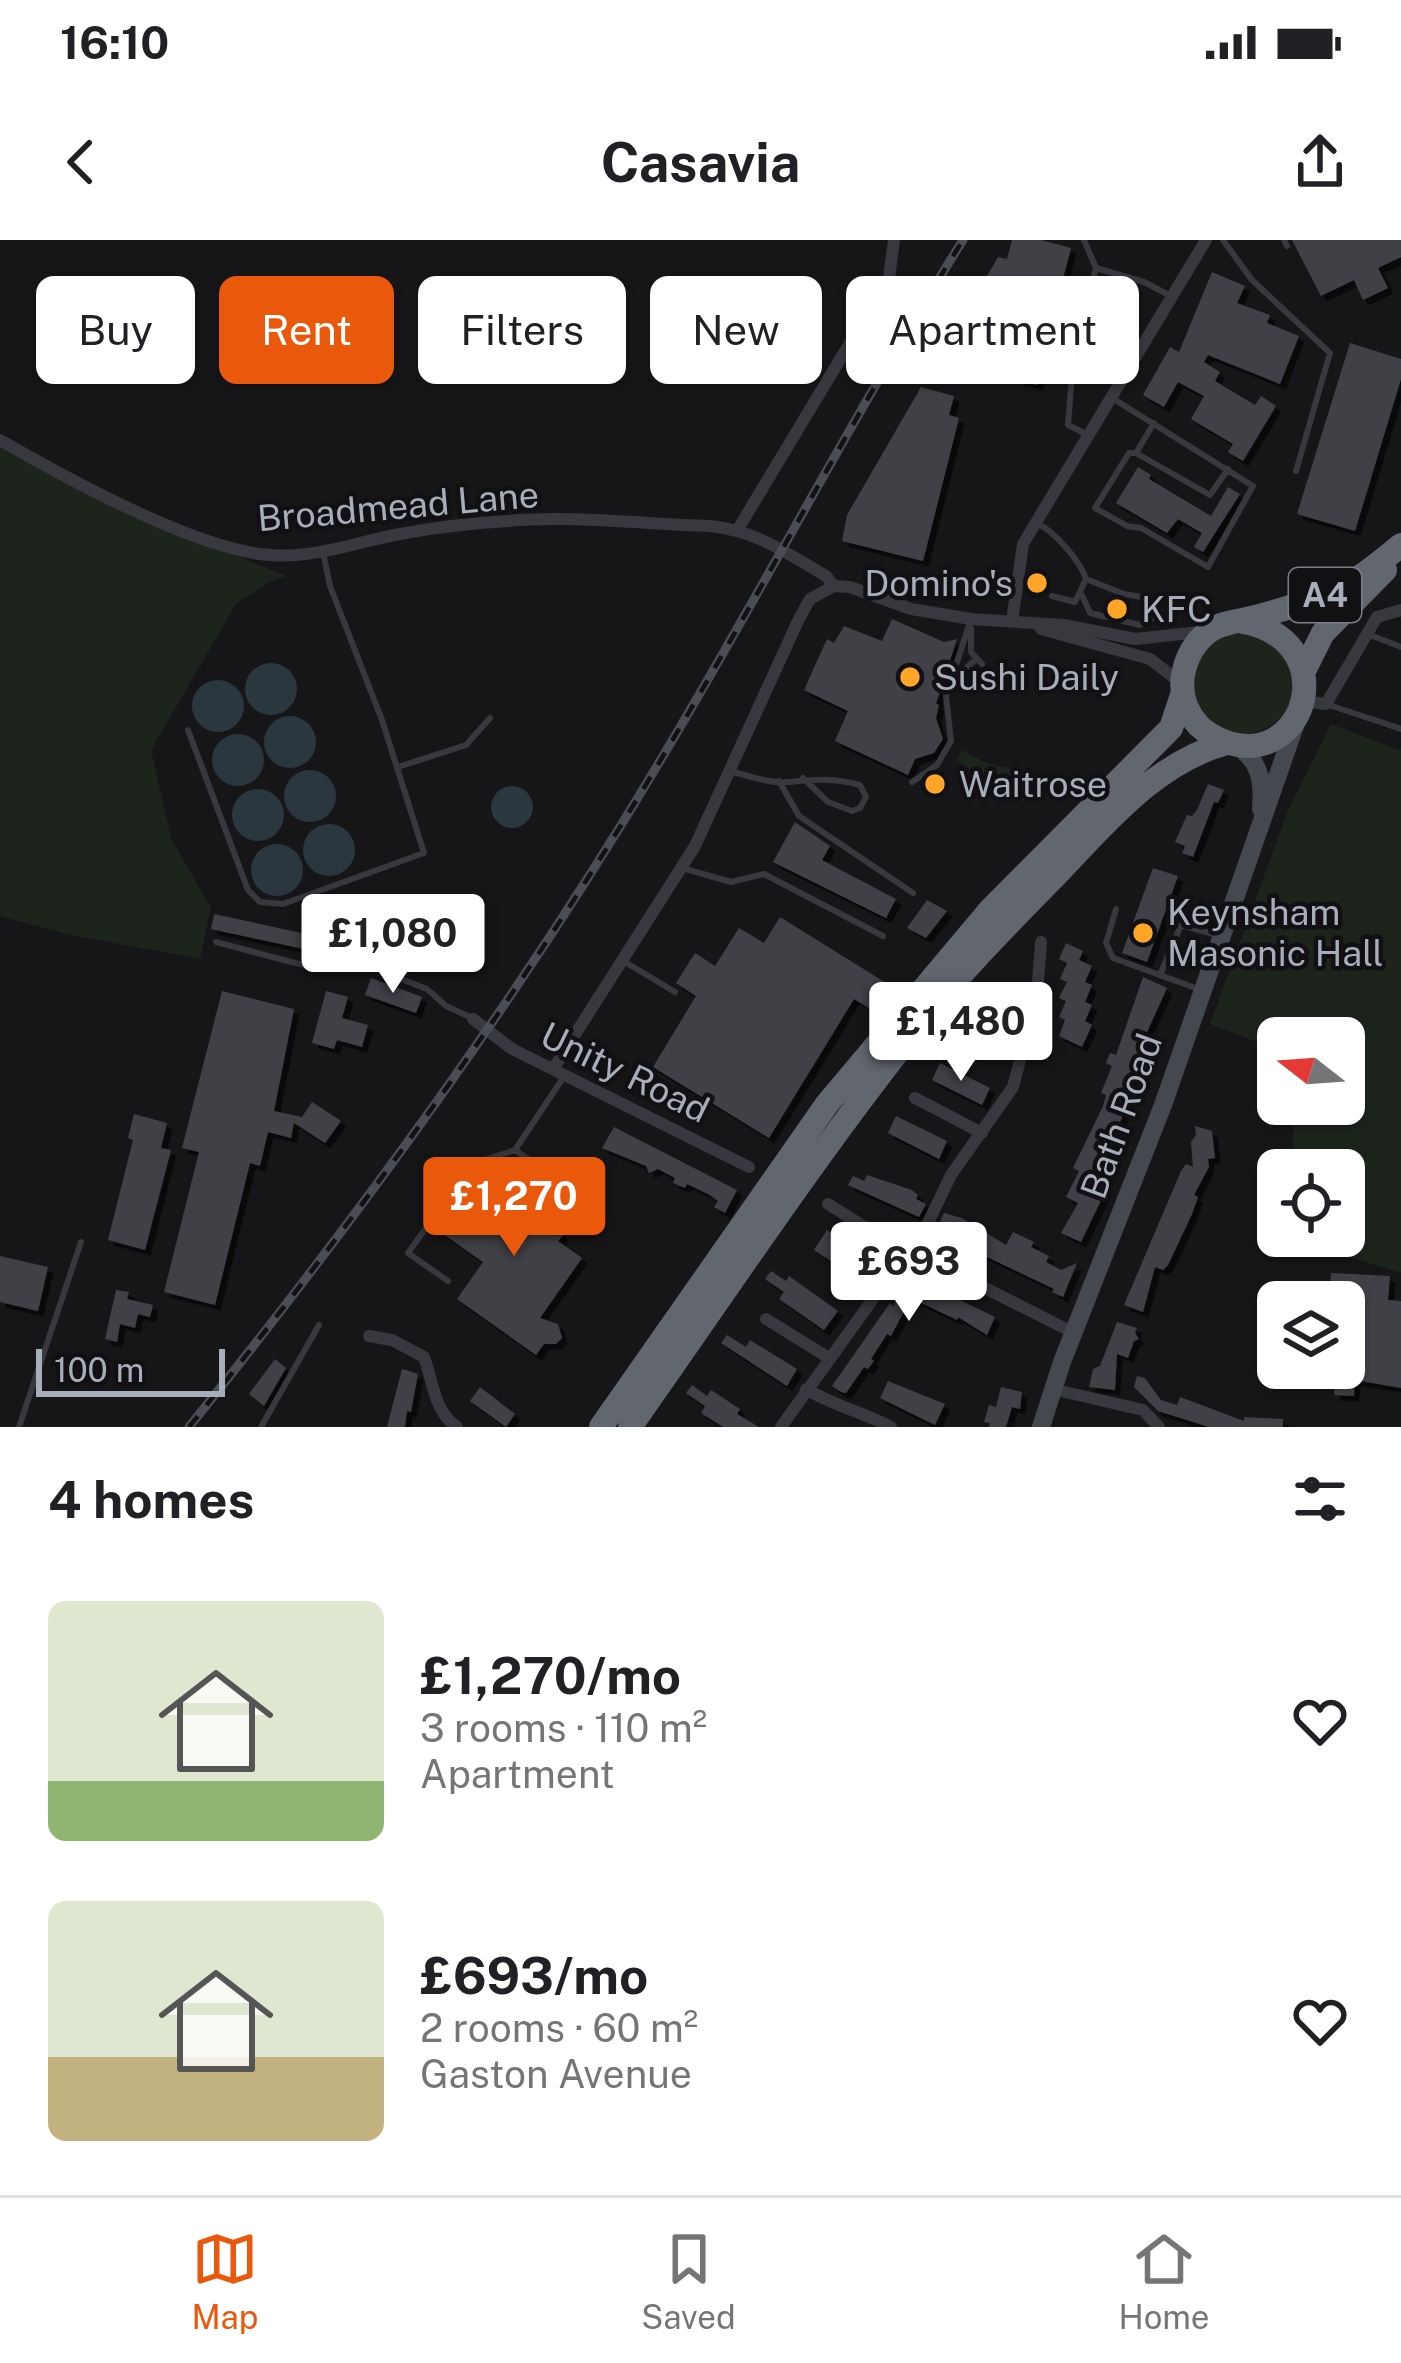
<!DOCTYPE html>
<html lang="en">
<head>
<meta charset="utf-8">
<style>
  :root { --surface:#fff; --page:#f6f6f6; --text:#202124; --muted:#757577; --line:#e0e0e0; --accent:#ea580c }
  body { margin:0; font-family:"Public Sans",sans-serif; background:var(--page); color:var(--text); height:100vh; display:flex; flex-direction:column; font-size:45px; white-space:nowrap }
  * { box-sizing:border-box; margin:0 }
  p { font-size:39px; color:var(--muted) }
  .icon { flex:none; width:66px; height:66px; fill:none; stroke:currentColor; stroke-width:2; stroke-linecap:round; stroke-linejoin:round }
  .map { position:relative; height:1187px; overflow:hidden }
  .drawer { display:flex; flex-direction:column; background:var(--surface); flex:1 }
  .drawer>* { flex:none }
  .banner { position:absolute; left:36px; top:36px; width:1329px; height:108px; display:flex; gap:24px }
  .needle { width:78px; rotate:287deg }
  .fabs { position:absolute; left:1257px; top:777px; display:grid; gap:24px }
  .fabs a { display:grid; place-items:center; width:108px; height:108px; border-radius:18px; background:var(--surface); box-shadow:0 3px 9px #0004; font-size:60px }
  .scale { position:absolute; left:36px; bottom:30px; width:189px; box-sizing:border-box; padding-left:12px; border:6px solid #a7aeba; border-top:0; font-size:33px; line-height:42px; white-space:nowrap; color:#a7aeba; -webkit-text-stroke:9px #111114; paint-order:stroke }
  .price { position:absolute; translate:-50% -102px; padding:0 27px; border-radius:12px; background:#fff; color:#222; font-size:39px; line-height:78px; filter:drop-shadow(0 3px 6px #0008) }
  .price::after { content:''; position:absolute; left:50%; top:72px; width:36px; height:27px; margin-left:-18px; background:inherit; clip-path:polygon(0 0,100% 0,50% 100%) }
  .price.on { background:var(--accent); color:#fff }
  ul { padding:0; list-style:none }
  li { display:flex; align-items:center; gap:36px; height:300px; padding:0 48px }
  li span { display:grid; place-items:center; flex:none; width:336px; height:240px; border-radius:18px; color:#555 }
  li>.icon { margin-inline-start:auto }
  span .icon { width:144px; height:144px; fill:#fffc; stroke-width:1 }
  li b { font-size:51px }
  h2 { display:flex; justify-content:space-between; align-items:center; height:144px; padding:0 48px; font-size:51px }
  .chip { padding:0 42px; border-radius:18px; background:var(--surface); box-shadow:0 3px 9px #0004; font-size:42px; line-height:108px }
  .chip.on { background:var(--accent); color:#fff }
  .status { display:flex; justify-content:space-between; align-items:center; height:84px; padding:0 60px; background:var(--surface); direction:ltr }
  .status svg { height:33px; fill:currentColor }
  header { display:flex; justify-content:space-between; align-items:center; height:156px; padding:0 48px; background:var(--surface); font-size:54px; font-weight:700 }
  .menu { display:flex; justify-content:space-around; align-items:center; height:168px; border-top:3px solid var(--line); background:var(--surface); font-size:33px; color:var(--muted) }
  .menu a { display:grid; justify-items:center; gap:6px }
  .menu .on { color:var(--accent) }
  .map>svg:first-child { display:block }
  .green { fill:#1c241c }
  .water { fill:#2b373e }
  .building { fill:#404146; filter:url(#shadow) }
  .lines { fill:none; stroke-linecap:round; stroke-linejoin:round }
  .lane { stroke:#37393e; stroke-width:6 }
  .street { stroke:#37393e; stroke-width:12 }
  .secondary { stroke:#45484e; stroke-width:18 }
  .highway { stroke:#62676f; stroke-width:24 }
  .rail-casing { stroke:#4a4d53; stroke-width:9 }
  .rail { stroke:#111114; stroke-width:4.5; stroke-dasharray:14; stroke-linecap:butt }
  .poi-dot { fill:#ffa628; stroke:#111114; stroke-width:4.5 }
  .labels { text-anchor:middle; stroke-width:9; stroke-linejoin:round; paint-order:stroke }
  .shield { fill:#111114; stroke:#7a7f88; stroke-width:3 }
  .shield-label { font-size:33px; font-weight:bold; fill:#a7aeba }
  .street-label { font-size:36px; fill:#a7aeba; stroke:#111114 }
  .poi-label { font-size:36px; fill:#a7aeba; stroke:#111114; text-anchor:start }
</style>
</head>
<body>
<div class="status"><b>16:10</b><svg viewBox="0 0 49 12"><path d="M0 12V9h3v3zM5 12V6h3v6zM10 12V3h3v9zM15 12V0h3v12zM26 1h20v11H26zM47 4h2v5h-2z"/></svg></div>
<header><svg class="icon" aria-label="back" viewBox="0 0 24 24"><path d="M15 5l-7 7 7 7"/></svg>Casavia<svg class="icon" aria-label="share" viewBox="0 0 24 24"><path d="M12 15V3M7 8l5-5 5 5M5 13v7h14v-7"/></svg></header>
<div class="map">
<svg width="1401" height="1187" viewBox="0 0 1401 1187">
  <defs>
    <filter id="shadow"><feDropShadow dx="5.5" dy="5.5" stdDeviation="0" flood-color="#0009"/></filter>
  </defs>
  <rect width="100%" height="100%" fill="#161619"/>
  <path class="green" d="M0,204L159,284L286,336L271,341L236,364L151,510L171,598L211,668L200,719L71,695L0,676Z
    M1192 443a51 51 0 1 1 102 0a51 51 0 1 1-102 0Z
    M1331,484L1401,511V1033L1329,1010V1000L1322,999L1344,996V930H1292L1294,864H1344V798H1278V810L1210,784L1288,570Z
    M961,510L989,524L1046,536L1045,540L1023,561L1016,560L957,521Z"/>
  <path class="water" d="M245 449a26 26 0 1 1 52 0a26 26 0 1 1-52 0Z
    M192 466a26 26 0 1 1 52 0a26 26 0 1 1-52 0Z
    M264 502a26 26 0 1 1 52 0a26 26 0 1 1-52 0Z
    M212 520a26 26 0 1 1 52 0a26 26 0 1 1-52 0Z
    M284 556a26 26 0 1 1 52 0a26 26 0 1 1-52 0Z
    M491 567a21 21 0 1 1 42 0a21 21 0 1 1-42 0Z
    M232 575a26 26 0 1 1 52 0a26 26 0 1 1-52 0Z
    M303 610a26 26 0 1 1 52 0a26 26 0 1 1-52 0Z
    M251 630a26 26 0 1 1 52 0a26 26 0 1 1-52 0Z"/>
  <path class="building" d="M1012,0H1041L1071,8L1058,58L1077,63L1066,106L1048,101L1037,145L939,119L998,17L1007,19Z
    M1292,0H1401V17L1378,28L1388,48L1363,60L1354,40L1321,56Z
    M1212,32L1245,46L1237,63L1270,75L1267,83L1299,96L1280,144L1208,115L1204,122L1220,132L1215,141L1255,165L1261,156L1276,166L1243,221L1228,212L1233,204L1191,179L1204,156L1178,142L1164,167L1143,155L1170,107L1179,112Z
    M1100,49L1133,59L1121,90L1109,87L1093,122L1081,118V115Z
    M1350,103L1401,119V139L1355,291L1297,274Z
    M921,147L954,156L949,175L959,178L923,321L842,301L847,275Z
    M1138,227L1151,235L1149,239L1211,276L1228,247L1240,254L1203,312L1194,307L1202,293L1178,279L1167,293L1116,263Z
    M892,379L944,402L957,399L936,464L939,465L936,478L943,499L934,513L915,519L908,535L835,501L848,471L804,450L827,399L834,403L844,386L882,401Z
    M1208,544L1224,550L1218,563L1214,562L1193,617L1182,613L1185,606L1175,602L1187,575L1192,576L1197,570Z
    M795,582L830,606L822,620L896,659L886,678L773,622Z
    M1153,628L1178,636L1147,722L1122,713Z
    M927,660L947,671L926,698L907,688Z
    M214,674L325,698L322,713L211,689Z
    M780,677L891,746L875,772L854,759L769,898L653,827L696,756L676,743L695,713L715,726L739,688L764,703Z
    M1066,703L1083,711L1079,720L1092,726L1085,742L1092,745L1085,762L1092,765L1085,781L1092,785L1082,807L1059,796L1065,780L1059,777L1066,761L1059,758L1067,742L1060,739L1067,723L1059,719Z
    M1143,737L1167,748L1138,812L1145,817L1127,849L1125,857L1130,859L1100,929L1096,942L1107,948L1081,1002L1061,993L1078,963L1066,957L1079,931L1073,928L1103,866L1106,855L1101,853L1112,826L1106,823L1110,813L1116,815Z
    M371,738L422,757L416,773L365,755Z
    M222,751L294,769L274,871L302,877L312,862L341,881L325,903L294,883L291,898L268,892L260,926L250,923L215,1065L164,1052L199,912L182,908Z
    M326,751L348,757L342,778L368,785L362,807L337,800L334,809L312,803Z
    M940,823L990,848L982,865L932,840Z
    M134,874L167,883L161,908L171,910L145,1010L108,1000L133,900L128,898Z
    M896,876L947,901L939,919L888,893Z
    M1195,886L1212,891L1215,918L1208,919L1209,927L1194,955L1198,957L1192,974L1168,1025L1163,1030L1155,1027L1143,1072L1124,1065L1181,931L1186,924L1193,927L1191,902L1196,895Z
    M614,887L737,950L725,973L714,967L718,961L708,954L687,944L685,948L673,943L675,938L658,929L649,933L646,926L602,908Z
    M867,935L912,950L918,955L916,959L926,964L919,977L848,945L853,936L864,941Z
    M471,939L511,967L522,951L536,962L549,943L576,961L558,987L563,995L558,1001L582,1018L540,1078L558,1084L562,1098L556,1104H544L536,1115L457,1059L483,1022L436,989Z
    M944,973L962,978L1006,1005L1013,992L1034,1002L1031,1007L1049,1016L1046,1022L1061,1030L1077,1023L1063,1057L1052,1052L1054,1049L935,992Z
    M827,990L874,1023L861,1041L814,1010Z
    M0,1016L48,1027L38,1071L0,1062Z
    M771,1031L786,1041L789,1036L838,1071L824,1090L779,1059L784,1052L765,1039Z
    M1331,1033L1390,1036L1388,1060L1401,1061V1148L1355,1140L1354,1156L1334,1155L1335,1143L1305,1141L1306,1128H1344V1062H1329Z
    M908,1035L995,1077L987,1095L958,1077L957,1080L911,1058L891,1096L887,1094L871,1119L874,1121L868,1129L864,1127L846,1153L841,1152L832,1146L890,1063L893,1066Z
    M116,1050L129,1052L127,1059L153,1065L150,1077L138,1074L135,1088L120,1084L117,1102L105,1099Z
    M1117,1082L1137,1088L1135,1093L1139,1099L1134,1101L1128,1118L1117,1114L1115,1150L1089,1147L1093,1129L1100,1126Z
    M727,1095L746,1107L750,1100L797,1129L787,1146L721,1103Z
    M275,1119L286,1128L264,1166L249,1154Z
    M402,1129L418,1134L411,1172L407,1171L405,1187H387Z
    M1137,1136L1145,1138L1161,1160L1177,1165L1180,1157L1244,1181V1177L1283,1179V1187H1209L1158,1171L1134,1147Z
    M888,1141L945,1164L935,1185L880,1158Z
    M692,1145L707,1156L711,1150L740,1169L737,1174L759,1187H723L701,1173L705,1166L686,1153Z
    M480,1147L515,1174L506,1187L470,1161Z
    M1001,1147L1022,1152L1020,1169L1012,1167L1006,1187H989L990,1183L984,1182L989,1165L996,1167Z"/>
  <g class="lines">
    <path class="lane" d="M1084,0L1096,28
      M1223,0L1252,40L1330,113L1296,231
      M1284,0L1287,6
      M1112,158L1253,246L1208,327L1141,288L1127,286L1095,268L1129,213H1136
      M1154,183L1136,213L1210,255L1228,229
      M1088,195L1068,185L1074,108L1096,28L1144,42L1169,55
      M1038,284C1054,291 1081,322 1086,339L1075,362L1052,356
      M1082,355L1090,373L1140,385L1152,379L1153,359L1124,354L1086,339
      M971,388V412L982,424
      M1370,395L1401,407
      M951,442L976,419
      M1326,464L1401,489
      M188,490L248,650L260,662L283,664L424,613L382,480L330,346L323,312
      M398,527L466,505L490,478
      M730,531C749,536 770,544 790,542C815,539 835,538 860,545L866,557L860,568L852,571L828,562L803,538
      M779,541L799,576L913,653
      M912,542L937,525L951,501L946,456L970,382
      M682,628L731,642L764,634L883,696
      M1116,669L1106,703L1113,718L1198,749
      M216,702L318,729L373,728L427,749L446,766L470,777
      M625,722L675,752
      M1160,735L1181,685L1217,695
      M515,910L590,962L570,992
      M448,1041L408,1013L472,924L515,910L563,838
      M19,1187L81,1002
      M261,1187L319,1085"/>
    <path class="street" d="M0,200C66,238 196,310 270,315C315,319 362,300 406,293C439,287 473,283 507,281C573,275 643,284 709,286C755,290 787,313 826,336L834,346L850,347L911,369L971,379L1064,385L1135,399L1201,392
      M738,289L889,38L894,0
      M1012,381L1023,304L1206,0
      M1041,389L1150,419L1181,443
      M1302,461L1326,464L1377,377L1401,370
      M473,779L512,809L749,927
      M553,829L695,606L798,381L810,359L834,346
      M915,858L982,893
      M828,964L906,1013L914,1012L1074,1093
      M914,1012L951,935L1013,847L1037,755L1041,702
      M766,1079L829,1118
      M369,1096L392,1100L424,1117C433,1141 434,1172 457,1187
      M806,1149C834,1166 863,1172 891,1187
      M1052,1149L1143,1170L1159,1187
      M781,1187L906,1013"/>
    <path class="secondary" d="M1236,505C1261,522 1263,541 1261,569
      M1041,1187L1062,1122L1163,865L1297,480"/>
    <path class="highway" d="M1238,381C1334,395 1315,504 1249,506C1231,506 1212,498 1199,486C1186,472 1180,454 1183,435C1186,418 1195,400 1211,390C1223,382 1241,381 1255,377C1282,370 1308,362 1333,352C1358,341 1380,322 1401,305
      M1304,431L1323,393L1385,330
      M601,1187L827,864L990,670L1171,488L1183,452
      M630,1187C726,1051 818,911 922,781C963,729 1011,681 1057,634C1107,582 1156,522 1227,503"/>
    <defs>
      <path id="rail" d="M189,1187C362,972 525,749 666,511C767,342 858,167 963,0"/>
    </defs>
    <use href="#rail" class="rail-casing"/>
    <use href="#rail" class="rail"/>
  </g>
  <g class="poi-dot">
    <circle cx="1037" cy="343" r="12"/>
    <circle cx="1117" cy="369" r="12"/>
    <circle cx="910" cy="437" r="12"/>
    <circle cx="935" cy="544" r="12"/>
    <circle cx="1143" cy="693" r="12"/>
  </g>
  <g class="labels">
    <rect class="shield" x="1289" y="328" width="72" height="54" rx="9"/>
    <g class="shield-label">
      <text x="1325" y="367">A4</text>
    </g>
    <g class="street-label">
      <text transform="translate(398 266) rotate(-5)" y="13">Broadmead Lane</text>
      <text transform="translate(625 832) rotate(26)" y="13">Unity Road</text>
      <text transform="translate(1121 876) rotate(-70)" y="13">Bath Road</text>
    </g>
    <g class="poi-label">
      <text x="1013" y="356" text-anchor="end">Domino's</text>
      <text x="1141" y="382">KFC</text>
      <text x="934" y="450">Sushi Daily</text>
      <text x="959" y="557">Waitrose</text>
      <text x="1167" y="685">Keynsham<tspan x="1167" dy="41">Masonic Hall</tspan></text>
    </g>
  </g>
</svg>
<div class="fabs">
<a><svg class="needle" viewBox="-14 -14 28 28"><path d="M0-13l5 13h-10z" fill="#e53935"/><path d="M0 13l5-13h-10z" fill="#757577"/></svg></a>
<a><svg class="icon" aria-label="locate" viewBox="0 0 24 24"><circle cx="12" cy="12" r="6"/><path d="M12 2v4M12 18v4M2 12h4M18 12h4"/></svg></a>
<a><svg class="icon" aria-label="layers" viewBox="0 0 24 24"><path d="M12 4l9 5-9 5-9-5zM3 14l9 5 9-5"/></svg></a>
</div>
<div class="scale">100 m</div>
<b class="price" style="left:393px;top:756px">£1,080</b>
<b class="price" style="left:961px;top:844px">£1,480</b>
<b class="price on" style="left:514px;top:1019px">£1,270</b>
<b class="price" style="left:909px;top:1084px">£693</b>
<div class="banner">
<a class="chip">Buy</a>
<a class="chip on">Rent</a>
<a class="chip">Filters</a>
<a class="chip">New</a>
<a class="chip">Apartment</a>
</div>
</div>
<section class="drawer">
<h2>4 homes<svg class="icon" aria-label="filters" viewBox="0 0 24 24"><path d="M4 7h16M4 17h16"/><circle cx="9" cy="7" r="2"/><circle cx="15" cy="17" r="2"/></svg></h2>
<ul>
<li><span style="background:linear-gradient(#dfe7d0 75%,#8fb573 0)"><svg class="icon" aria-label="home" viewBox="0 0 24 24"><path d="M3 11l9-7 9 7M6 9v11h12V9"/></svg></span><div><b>£1,270/mo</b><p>3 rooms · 110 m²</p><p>Apartment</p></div><svg class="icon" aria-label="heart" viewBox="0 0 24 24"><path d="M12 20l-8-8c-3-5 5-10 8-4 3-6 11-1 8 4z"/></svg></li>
<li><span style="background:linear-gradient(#dfe7d0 65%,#c2b280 0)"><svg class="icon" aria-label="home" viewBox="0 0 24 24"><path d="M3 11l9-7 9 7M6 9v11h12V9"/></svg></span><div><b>£693/mo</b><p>2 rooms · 60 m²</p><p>Gaston Avenue</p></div><svg class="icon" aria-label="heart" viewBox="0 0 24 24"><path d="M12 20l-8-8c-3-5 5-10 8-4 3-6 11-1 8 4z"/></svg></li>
</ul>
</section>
<nav class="menu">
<a class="on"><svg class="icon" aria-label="map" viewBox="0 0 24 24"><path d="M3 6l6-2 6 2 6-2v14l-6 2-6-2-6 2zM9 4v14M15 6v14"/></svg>Map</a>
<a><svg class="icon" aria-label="saved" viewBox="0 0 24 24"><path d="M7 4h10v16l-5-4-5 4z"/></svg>Saved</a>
<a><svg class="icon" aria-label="home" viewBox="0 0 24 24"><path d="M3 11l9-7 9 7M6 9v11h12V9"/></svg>Home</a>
</nav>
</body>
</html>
